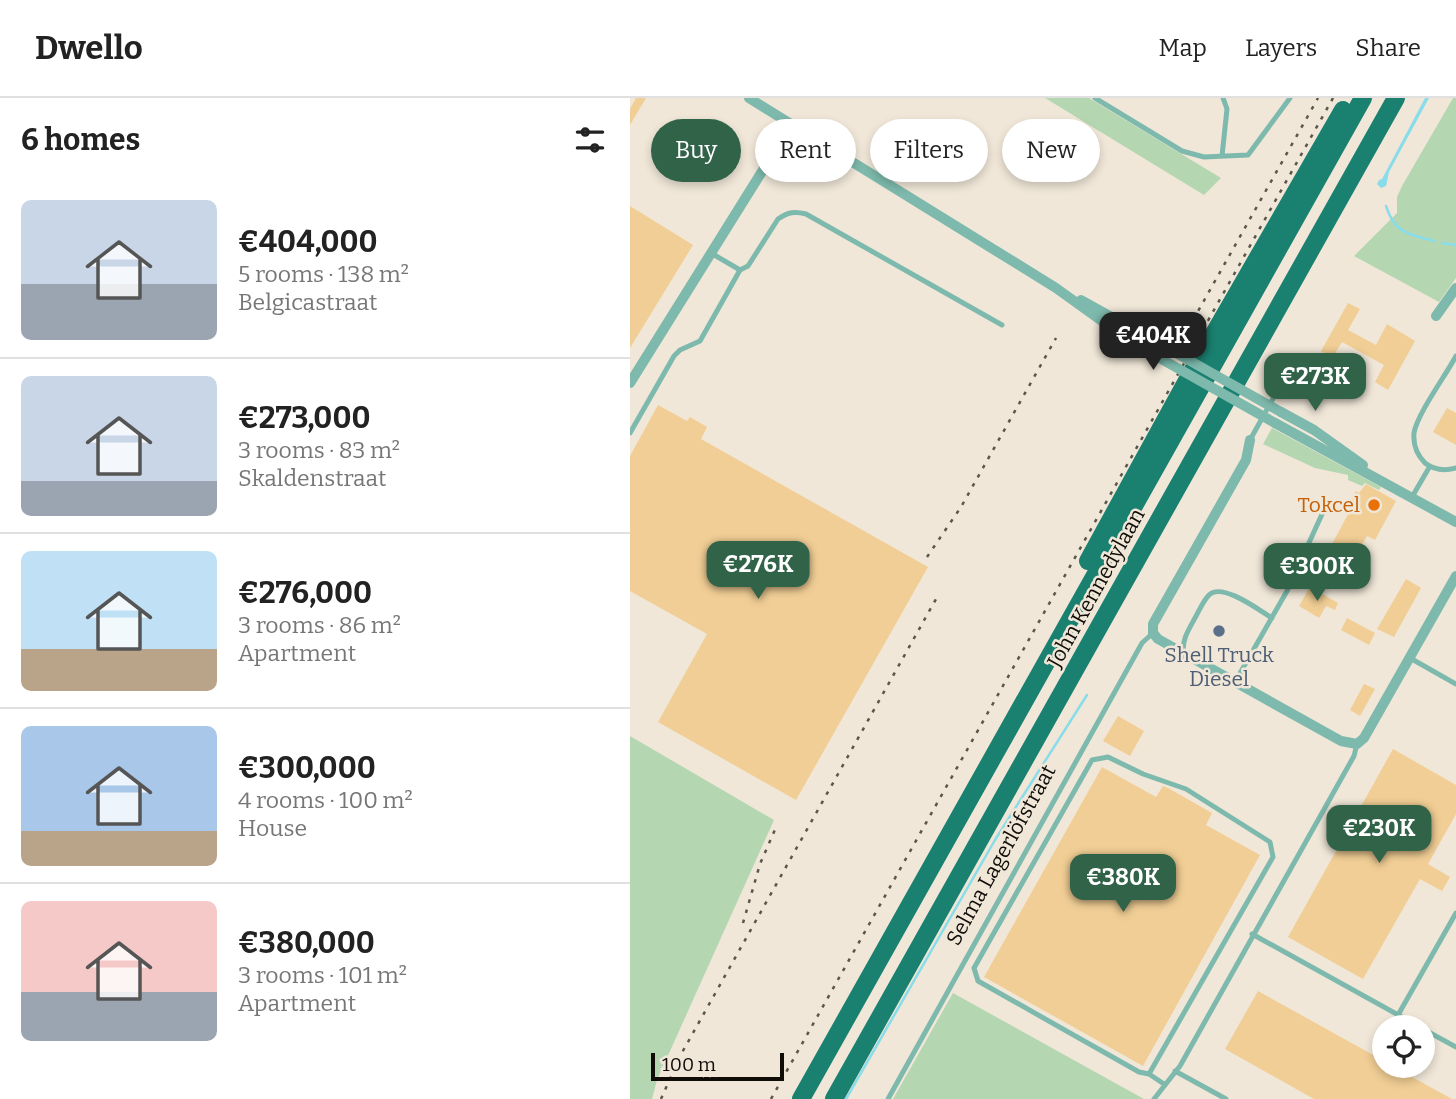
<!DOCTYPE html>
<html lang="en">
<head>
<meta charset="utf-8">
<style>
  :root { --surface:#fff; --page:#f6f6f6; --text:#222; --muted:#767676; --line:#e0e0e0; --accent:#306347 }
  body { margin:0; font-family:Bitter,serif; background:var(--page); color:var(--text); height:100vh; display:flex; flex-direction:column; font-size:26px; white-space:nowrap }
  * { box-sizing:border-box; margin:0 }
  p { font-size:23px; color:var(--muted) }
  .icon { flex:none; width:38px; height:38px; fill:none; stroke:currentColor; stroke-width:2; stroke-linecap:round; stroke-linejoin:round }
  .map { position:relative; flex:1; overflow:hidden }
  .side { display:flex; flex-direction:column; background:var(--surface); width:630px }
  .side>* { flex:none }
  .guide { position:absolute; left:21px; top:21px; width:665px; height:63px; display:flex; gap:14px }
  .fabs { position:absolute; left:742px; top:917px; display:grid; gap:14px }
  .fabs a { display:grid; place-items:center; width:63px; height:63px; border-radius:50%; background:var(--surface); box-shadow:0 4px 10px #0003; font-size:35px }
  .scale { position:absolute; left:21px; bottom:18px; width:133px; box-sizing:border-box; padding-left:7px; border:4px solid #100d08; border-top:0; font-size:19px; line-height:24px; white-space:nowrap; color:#100d08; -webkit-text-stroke:5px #f0e7d8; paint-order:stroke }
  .price { position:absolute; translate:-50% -60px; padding:0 16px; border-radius:14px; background:var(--accent); color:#fff; font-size:23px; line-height:46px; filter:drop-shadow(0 2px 4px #0008) }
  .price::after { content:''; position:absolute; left:50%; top:42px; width:21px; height:16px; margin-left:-10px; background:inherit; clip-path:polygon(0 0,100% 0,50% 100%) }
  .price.active { background:#222; color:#fff }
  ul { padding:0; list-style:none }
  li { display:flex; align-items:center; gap:21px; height:175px; padding:0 21px }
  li+li { border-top:2px solid var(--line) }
  li span { display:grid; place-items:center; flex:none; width:196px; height:140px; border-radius:10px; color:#555 }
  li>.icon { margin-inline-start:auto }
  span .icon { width:84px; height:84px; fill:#fffc; stroke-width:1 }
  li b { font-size:30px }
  h2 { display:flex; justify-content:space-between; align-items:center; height:84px; padding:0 21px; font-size:30px }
  .chip { padding:0 24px; border-radius:32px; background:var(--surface); box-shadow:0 4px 10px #0003; font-size:24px; line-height:63px }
  .chip.active { background:var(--accent); color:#fff }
  header { display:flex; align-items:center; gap:42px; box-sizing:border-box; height:98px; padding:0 35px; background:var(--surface); border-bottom:2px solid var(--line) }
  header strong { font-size:33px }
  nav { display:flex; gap:38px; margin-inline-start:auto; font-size:24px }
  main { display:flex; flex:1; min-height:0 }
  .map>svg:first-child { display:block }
  .green { fill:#b4d7b2 }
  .water { fill:#89dcea }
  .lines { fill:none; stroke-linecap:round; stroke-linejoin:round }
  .stream { stroke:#89dcea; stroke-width:2.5 }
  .building { fill:#f1ce95 }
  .service { stroke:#7db9ac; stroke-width:5 }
  .minor { stroke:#7db9ac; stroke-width:10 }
  .trunk { stroke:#1a8070; stroke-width:18 }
  .rail { stroke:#5b564d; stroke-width:2.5; stroke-dasharray:3.5 7; stroke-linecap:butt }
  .minor-bridge { stroke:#7db9ac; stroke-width:10 }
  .food-dot { fill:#e8710a; stroke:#f0e7d8; stroke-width:2.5 }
  .service-dot { fill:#5c6f8a; stroke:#f0e7d8; stroke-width:2.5 }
  .labels { text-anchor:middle; stroke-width:5; stroke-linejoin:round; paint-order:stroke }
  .food-label { font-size:21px; fill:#c56008; stroke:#f0e7d8; text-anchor:end }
  .street-label { font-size:21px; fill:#100d08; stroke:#f0e7d8 }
  .service-label { font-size:21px; fill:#4e5e75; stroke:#f0e7d8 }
</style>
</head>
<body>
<header>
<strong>Dwello</strong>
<nav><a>Map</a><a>Layers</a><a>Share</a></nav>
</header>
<main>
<section class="side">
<h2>6 homes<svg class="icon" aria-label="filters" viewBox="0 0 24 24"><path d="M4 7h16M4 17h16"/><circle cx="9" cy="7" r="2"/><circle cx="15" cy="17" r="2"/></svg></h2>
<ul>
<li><span style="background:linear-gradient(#c9d6e8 60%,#9aa5b1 0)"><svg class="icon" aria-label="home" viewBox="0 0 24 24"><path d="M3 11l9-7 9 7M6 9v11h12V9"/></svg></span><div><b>€404,000</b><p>5 rooms · 138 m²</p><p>Belgicastraat</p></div></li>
<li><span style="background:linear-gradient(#c9d6e8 75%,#9aa5b1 0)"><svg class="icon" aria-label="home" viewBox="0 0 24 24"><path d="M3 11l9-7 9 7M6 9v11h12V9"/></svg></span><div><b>€273,000</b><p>3 rooms · 83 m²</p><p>Skaldenstraat</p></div></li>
<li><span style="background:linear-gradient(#bfe0f5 70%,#b9a48a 0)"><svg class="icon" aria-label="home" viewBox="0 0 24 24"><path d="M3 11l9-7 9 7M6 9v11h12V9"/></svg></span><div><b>€276,000</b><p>3 rooms · 86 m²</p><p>Apartment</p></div></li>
<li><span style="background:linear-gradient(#a9c7e8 75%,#b9a48a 0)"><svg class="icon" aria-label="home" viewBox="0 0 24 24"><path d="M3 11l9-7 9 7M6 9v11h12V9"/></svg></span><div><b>€300,000</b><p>4 rooms · 100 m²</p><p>House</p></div></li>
<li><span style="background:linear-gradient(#f6c9c9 65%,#9aa5b1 0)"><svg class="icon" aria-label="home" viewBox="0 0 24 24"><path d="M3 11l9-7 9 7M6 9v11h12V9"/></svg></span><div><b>€380,000</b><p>3 rooms · 101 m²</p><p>Apartment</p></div></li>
</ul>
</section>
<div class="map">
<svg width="826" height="1001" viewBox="0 0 826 1001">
  <rect width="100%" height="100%" fill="#f0e7d8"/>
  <path class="green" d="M415,0H459L591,80L574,97Z
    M823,0H826V180L809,204L724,158L767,115V99L772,88Z
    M642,330L751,389L749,392L735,385L732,388L718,382V377L685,370L633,346Z
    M0,638L144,722L27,982L22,1001H0Z
    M323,895L514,1001H263Z"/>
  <path class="water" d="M795,0H799L759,74L756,88L751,90L747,86L749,82L752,81Z"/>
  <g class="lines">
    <path class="stream" d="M756,108C765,136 779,136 804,143
      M812,145L826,147
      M216,1001L365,742L457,597"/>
  </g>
  <path class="building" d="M6,0H16L0,27V11Z
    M0,108L63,147L0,250Z
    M718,205L730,211L718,232L746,247L757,226L785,243L758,292L745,284L754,267L712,244L702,260L691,253Z
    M28,307L57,323L60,319L77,329L71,341L298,469L166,702L28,624L77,536L0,493V358Z
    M817,310L826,315V347L803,334Z
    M736,386L766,403L745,442L737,438L718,472L695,459L723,407L720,405L726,393L729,395Z
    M776,481L791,490L764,539L747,531Z
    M680,489L708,505L705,512L696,508L689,520L669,508Z
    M717,520L745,535L739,547L711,532Z
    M734,586L745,591L730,618L720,612Z
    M488,618L514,633L500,658L473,643Z
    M763,651L826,687V716L798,766L820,779L812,793L790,781L733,881L658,839Z
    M472,669L526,699L533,688L538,690L582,715L576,727L630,757L513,968L354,879Z
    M628,893L754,963V968H762L822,1001H684L595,951Z"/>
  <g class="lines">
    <path class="service" d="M465,0L552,53L574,59L618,57L660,0
      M592,58L597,11L593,0
      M81,155L110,172L118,168L148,121C158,114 165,113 176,116L372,227
      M826,258C816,277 787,316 784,335C783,346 787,357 795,365C804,372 815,373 826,370
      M0,335L44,258L50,252L70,243L110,172
      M620,342L650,288L664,278
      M782,399L800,368
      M554,555C551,543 559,531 565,520C569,513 573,503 579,497C592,484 629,512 642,520
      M780,560L826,586
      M605,584L657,493L693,414
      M622,836L790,929
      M768,917L826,815
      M793,931L826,949
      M545,973L596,1001
      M519,976L643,759L640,744L556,691L513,676L478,659L462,662L344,870L348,883L509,974L519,976L534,986
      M258,1001L512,545L523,535
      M524,1001L550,968L724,658L727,646"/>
    <path class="minor" d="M119,0L426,190L501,244
      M451,202L507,233
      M806,218L826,190
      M0,285L161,27
      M651,314L684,332L733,367
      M645,325L826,424
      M620,342L616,362L523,526V535L528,541L711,643L727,646L734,640L826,478"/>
    <path class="trunk" d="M458,463L560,277L713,12
      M171,1001L733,0
      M204,1001L766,0"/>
    <path class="rail" d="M558,231L688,0
      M297,459L331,409L426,240
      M113,825L130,766L147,727
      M31,1001L49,960L306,501
      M141,1001L703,0"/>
    <path class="minor-bridge" d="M507,233L651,314
      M501,244L645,325"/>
  </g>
  <circle class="food-dot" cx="744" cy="407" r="7"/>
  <circle class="service-dot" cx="589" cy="533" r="7"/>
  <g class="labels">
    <g class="food-label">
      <text x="730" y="414">Tokcel</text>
    </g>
    <g class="street-label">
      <text transform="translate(466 490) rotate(-61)" y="7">John Kennedylaan</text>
      <text transform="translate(371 757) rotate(-61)" y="7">Selma Lagerlöfstraat</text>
    </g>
    <g class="service-label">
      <text x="589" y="564">Shell Truck<tspan x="589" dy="24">Diesel</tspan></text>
    </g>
  </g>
</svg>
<div class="fabs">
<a><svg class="icon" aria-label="locate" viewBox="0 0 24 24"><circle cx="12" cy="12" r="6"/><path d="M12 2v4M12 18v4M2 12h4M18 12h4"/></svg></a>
</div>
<div class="scale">100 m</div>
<b class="price active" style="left:523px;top:274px">€404K</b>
<b class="price" style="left:685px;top:315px">€273K</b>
<b class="price" style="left:128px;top:503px">€276K</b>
<b class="price" style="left:687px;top:505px">€300K</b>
<b class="price" style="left:749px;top:767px">€230K</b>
<b class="price" style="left:493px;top:816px">€380K</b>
<div class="guide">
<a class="chip active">Buy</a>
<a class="chip">Rent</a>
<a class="chip">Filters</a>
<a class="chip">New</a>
</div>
</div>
</main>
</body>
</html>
